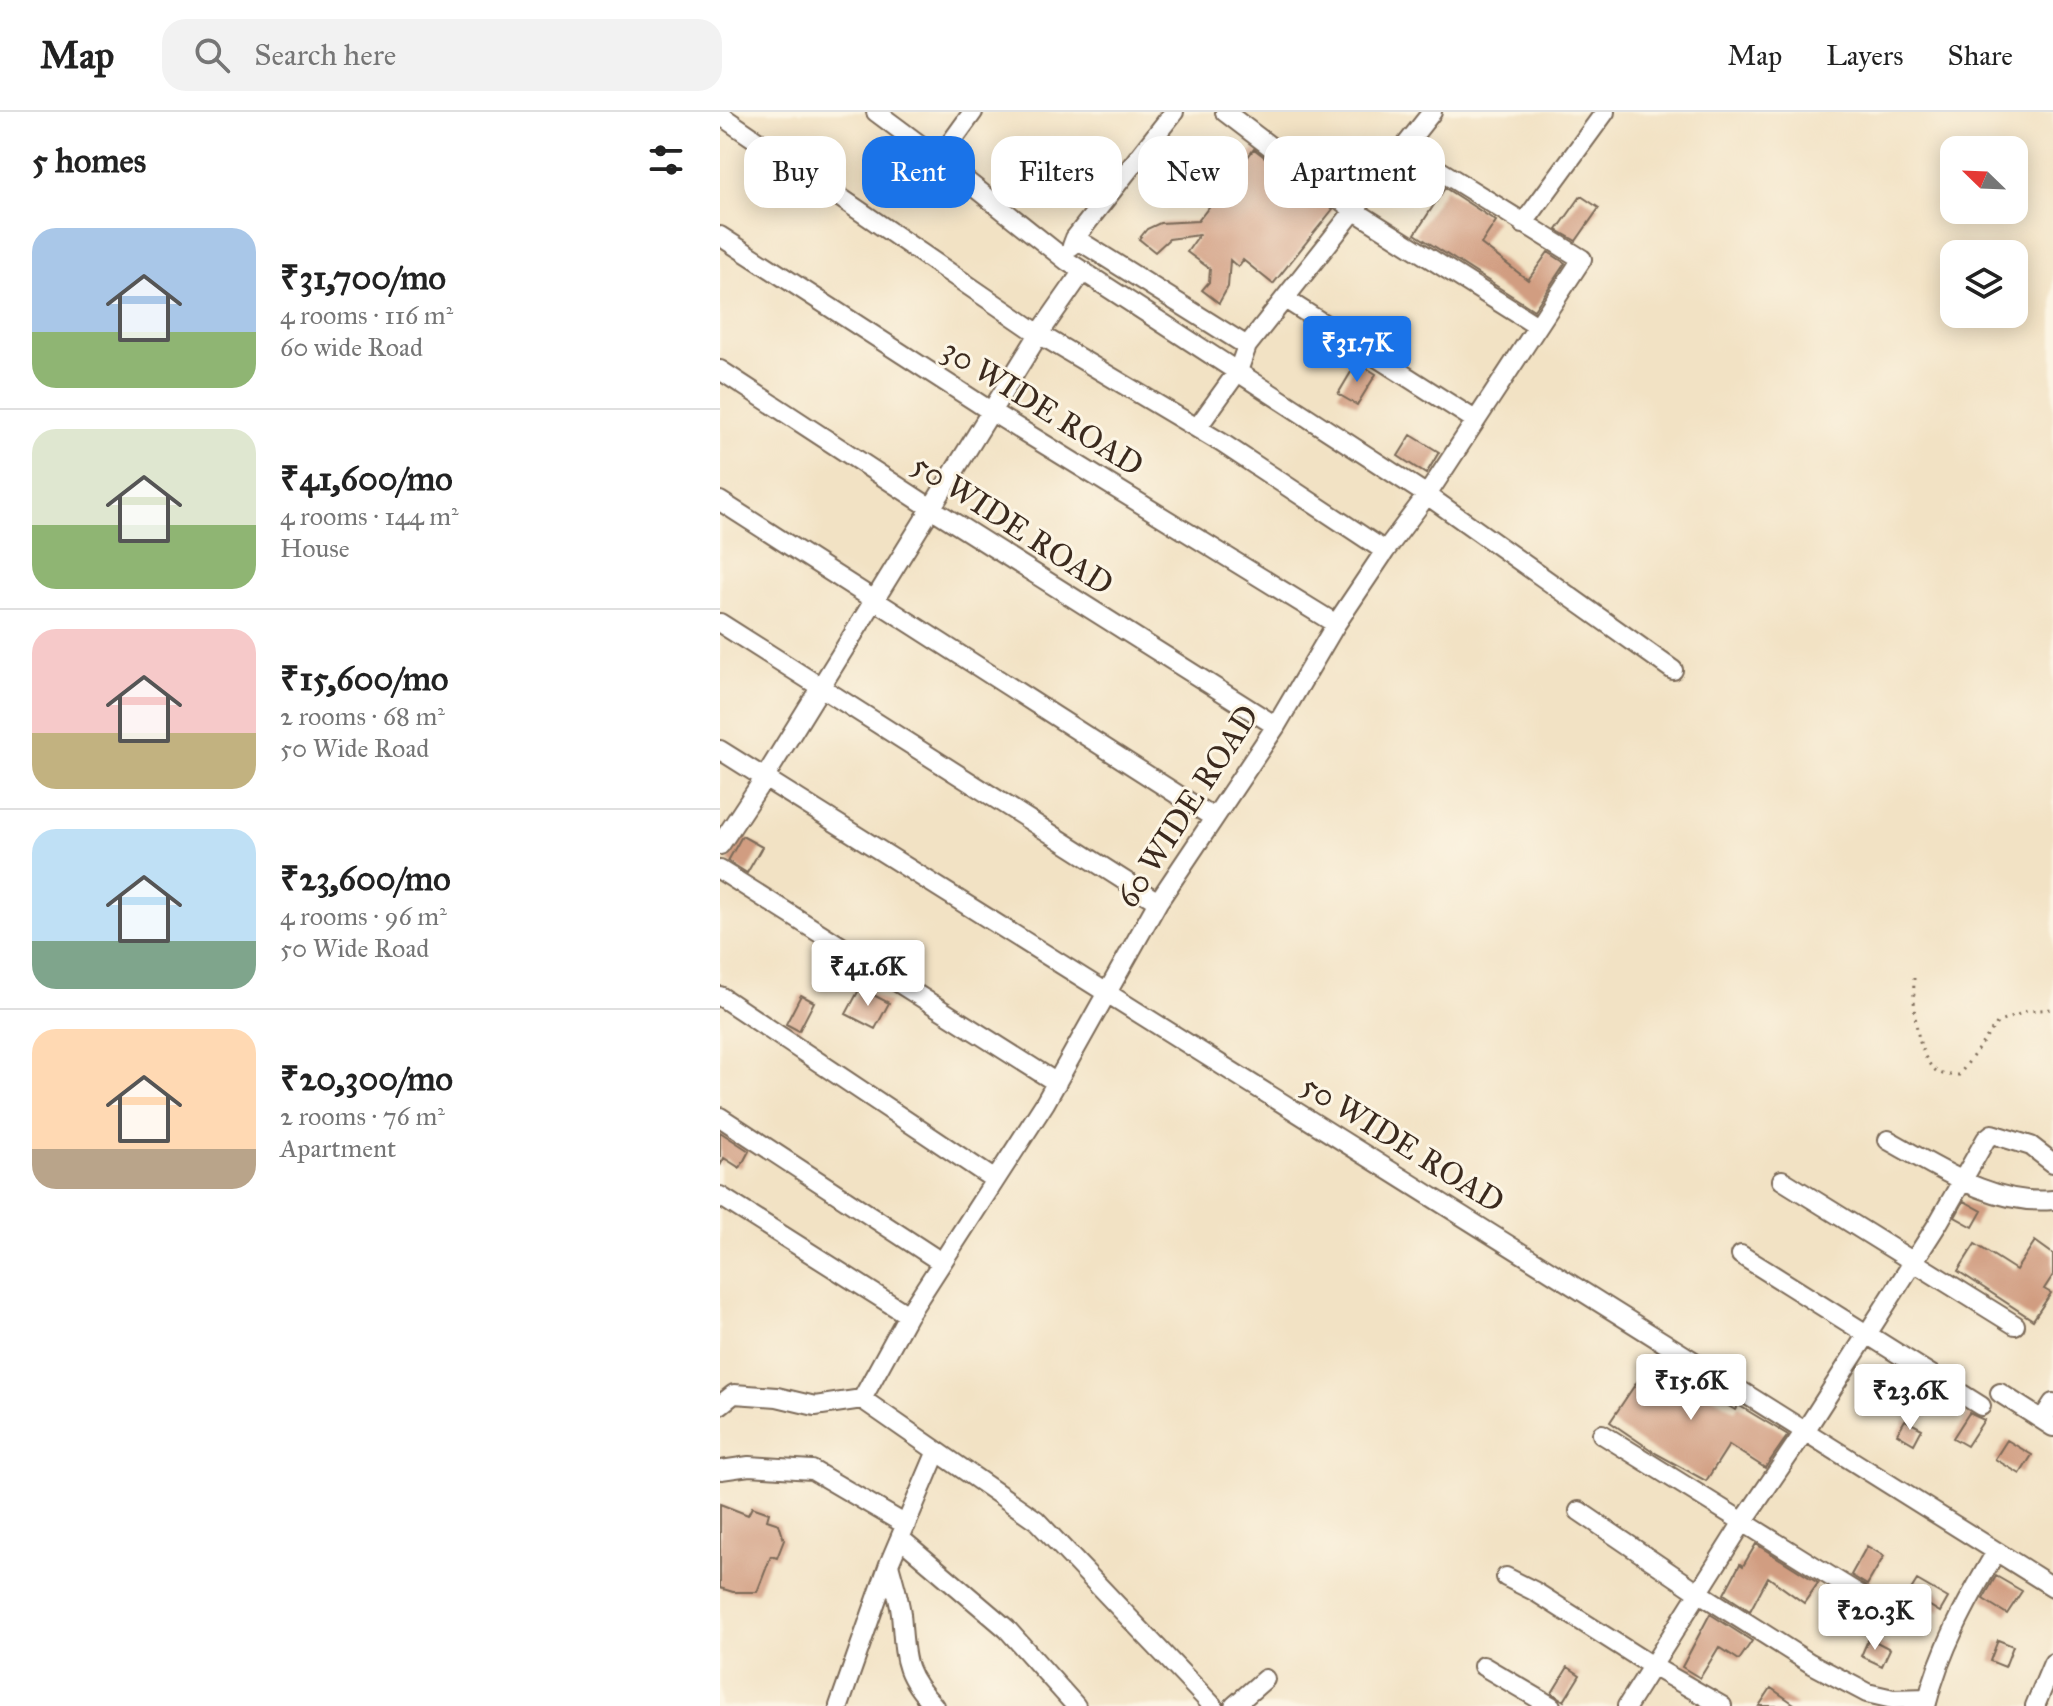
<!DOCTYPE html>
<html lang="en">
<head>
<meta charset="utf-8">
<style>
  :root { --surface:#fff; --page:#f2f2f2; --text:#222; --muted:#767676; --line:#e0e0e0; --accent:#1a73e8 }
  body { margin:0; font-family:"IM FELL Great Primer",serif; background:var(--page); color:var(--text); height:100vh; display:flex; flex-direction:column; font-size:30px; white-space:nowrap }
  * { box-sizing:border-box; margin:0 }
  p { font-size:26px; color:var(--muted) }
  .icon { flex:none; width:44px; height:44px; fill:none; stroke:currentColor; stroke-width:2; stroke-linecap:round; stroke-linejoin:round }
  .map { position:relative; flex:1; overflow:hidden }
  .details { display:flex; flex-direction:column; background:var(--surface); width:720px }
  .details>* { flex:none }
  .hud { position:absolute; left:24px; top:24px; width:760px; height:72px; display:flex; gap:16px }
  .needle { width:52px; rotate:293deg }
  .tools { position:absolute; left:1220px; top:24px; display:grid; gap:16px }
  .tools a { display:grid; place-items:center; width:88px; height:88px; border-radius:16px; background:var(--surface); box-shadow:0 4px 20px #0003; font-size:40px }
  .price { position:absolute; translate:-50% -68px; padding:0 18px; border-radius:8px; background:#fff; color:#222; font-size:26px; line-height:52px; filter:drop-shadow(0 2px 4px #0008) }
  .price::after { content:''; position:absolute; left:50%; top:48px; width:24px; height:18px; margin-left:-12px; background:inherit; clip-path:polygon(0 0,100% 0,50% 100%) }
  .price.on { background:var(--accent); color:#fff }
  ul { padding:0; list-style:none }
  li { display:flex; align-items:center; gap:24px; height:200px; padding:0 32px }
  li+li { border-top:2px solid var(--line) }
  li span { display:grid; place-items:center; flex:none; width:224px; height:160px; border-radius:24px; color:#555 }
  li>.icon { margin-inline-start:auto }
  span .icon { width:96px; height:96px; fill:#fffc; stroke-width:1 }
  li b { font-size:34px }
  h2 { display:flex; justify-content:space-between; align-items:center; height:96px; padding:0 32px; font-size:34px }
  .chip { padding:0 28px; border-radius:24px; background:var(--surface); box-shadow:0 4px 20px #0003; font-size:28px; line-height:72px }
  .chip.on { background:var(--accent); color:#fff }
  header { display:flex; align-items:center; gap:48px; box-sizing:border-box; height:112px; padding:0 40px; background:var(--surface); border-bottom:2px solid var(--line) }
  header strong { font-size:38px }
  nav { display:flex; gap:44px; margin-inline-start:auto; font-size:28px }
  .search { width:560px; height:72px; background:var(--page); display:flex; align-items:center; gap:20px; box-sizing:border-box; padding:0 28px; border-radius:24px; color:var(--muted); font-size:30px }
  main { display:flex; flex:1; min-height:0 }
  .map>svg:first-child { display:block }
  .building { fill:#d19d81 }
  .lines { fill:none; stroke-linecap:round; stroke-linejoin:round }
  .minor-casing { stroke:#7b6a58; stroke-width:22 }
  .path { stroke:#7b6a58; stroke-width:3; stroke-dasharray:2 6; stroke-linecap:butt }
  .minor { stroke:#fff; stroke-width:18 }
  .labels { text-anchor:middle; stroke-width:6; stroke-linejoin:round; paint-order:stroke }
  .street-label { font-size:32px; fill:#3b2a1e; stroke:#fcf5e5 }
</style>
</head>
<body>
<header>
<strong>Map</strong>
<div class="search"><svg class="icon" aria-label="search" viewBox="0 0 24 24"><circle cx="10" cy="10" r="6"/><path d="M15 15l6 6"/></svg>Search here</div>
<nav><a>Map</a><a>Layers</a><a>Share</a></nav>
</header>
<main>
<section class="details">
<h2>5 homes<svg class="icon" aria-label="filters" viewBox="0 0 24 24"><path d="M4 7h16M4 17h16"/><circle cx="9" cy="7" r="2"/><circle cx="15" cy="17" r="2"/></svg></h2>
<ul>
<li><span style="background:linear-gradient(#a9c7e8 65%,#8fb573 0)"><svg class="icon" aria-label="home" viewBox="0 0 24 24"><path d="M3 11l9-7 9 7M6 9v11h12V9"/></svg></span><div><b>₹31,700/mo</b><p>4 rooms · 116 m²</p><p>60 wide Road</p></div></li>
<li><span style="background:linear-gradient(#dfe7d0 60%,#8fb573 0)"><svg class="icon" aria-label="home" viewBox="0 0 24 24"><path d="M3 11l9-7 9 7M6 9v11h12V9"/></svg></span><div><b>₹41,600/mo</b><p>4 rooms · 144 m²</p><p>House</p></div></li>
<li><span style="background:linear-gradient(#f6c9c9 65%,#c2b280 0)"><svg class="icon" aria-label="home" viewBox="0 0 24 24"><path d="M3 11l9-7 9 7M6 9v11h12V9"/></svg></span><div><b>₹15,600/mo</b><p>2 rooms · 68 m²</p><p>50 Wide Road</p></div></li>
<li><span style="background:linear-gradient(#bfe0f5 70%,#7fa58c 0)"><svg class="icon" aria-label="home" viewBox="0 0 24 24"><path d="M3 11l9-7 9 7M6 9v11h12V9"/></svg></span><div><b>₹23,600/mo</b><p>4 rooms · 96 m²</p><p>50 Wide Road</p></div></li>
<li><span style="background:linear-gradient(#ffd9b3 75%,#b9a48a 0)"><svg class="icon" aria-label="home" viewBox="0 0 24 24"><path d="M3 11l9-7 9 7M6 9v11h12V9"/></svg></span><div><b>₹20,300/mo</b><p>2 rooms · 76 m²</p><p>Apartment</p></div></li>
</ul>
</section>
<div class="map">
<svg width="1333" height="1594" viewBox="0 0 1333 1594">
  <rect width="100%" height="100%" fill="#fcf5e5"/>
  <filter id="ink" filterUnits="userSpaceOnUse"><feTurbulence type="fractalNoise" baseFrequency=".0125" numOctaves="2"/><feDisplacementMap in="SourceGraphic" scale="16" xChannelSelector="R" yChannelSelector="G"/><feConvolveMatrix kernelMatrix="1 2 1 2 8 2 1 2 1" color-interpolation-filters="sRGB"/></filter>
  <filter id="wash" filterUnits="userSpaceOnUse"><feTurbulence type="fractalNoise" baseFrequency=".006" numOctaves="4" result="noise"/><feDisplacementMap in="SourceGraphic" scale="32" xChannelSelector="R" yChannelSelector="G"/><feGaussianBlur stdDeviation="1.8" result="paint"/><feColorMatrix in="noise" values="0 0 0 0 0 0 0 0 0 0 0 0 0 0 0 0 0 1.4 0 .05"/><feComposite in="paint" operator="in"/></filter>
  <g filter="url(#wash)">
    <rect width="100%" height="100%" fill="#f2e2c4"/>
    <g id="blocks">
      <path class="building" d="M534,37L613,97L553,172L523,148L518,155L510,148L508,175L499,191L482,178L489,170L490,157L467,140L479,123L449,127L435,140L419,127L427,117L440,111L478,109Z
        M725,76L776,109L761,132L808,168L828,140L845,151L814,198L695,122Z
        M861,84L879,96L856,129L837,118Z
        M637,250L656,262L637,293L618,282Z
        M691,323L719,340L706,362L678,344Z
        M22,724L42,735L27,761L8,749Z
        M140,876L169,891L155,917L126,902Z
        M81,883L94,890L79,919L66,912Z
        M0,1020L29,1039L20,1056L4,1046L0,1054Z
        M1244,1089L1262,1099L1253,1115L1235,1105Z
        M1315,1129L1333,1142V1163L1324,1177L1331,1181L1313,1208L1238,1159L1255,1132L1296,1158Z
        M937,1240L976,1265L972,1272L1015,1298L1018,1293L1068,1323L1045,1356L1009,1333L986,1369L937,1342L890,1310Z
        M1249,1301L1264,1308L1247,1334L1233,1326Z
        M1185,1308L1202,1317L1194,1332L1177,1322Z
        M1287,1328L1312,1343L1300,1362L1275,1347Z
        M0,1392L28,1403L32,1395L49,1401L47,1408L59,1412L64,1428L57,1446L51,1444L37,1480H13L0,1476Z
        M1036,1432L1098,1471L1084,1491L1048,1465L1030,1499L1004,1482L1020,1452L1023,1454Z
        M1147,1434L1164,1444L1147,1473L1131,1463Z
        M1276,1464L1302,1479L1287,1502L1263,1487Z
        M1197,1468L1228,1486L1220,1500L1189,1481Z
        M990,1502L1032,1529L1019,1548L999,1535L980,1566L962,1555Z
        M1149,1526L1170,1537L1162,1554L1141,1544Z
        M1278,1528L1293,1534L1285,1555L1270,1549Z
        M848,1555L860,1563L844,1589L832,1581Z
        M1051,1576L1077,1594H1039Z"/>
    </g>
  </g>
  <g filter="url(#ink)">
    <use href="#blocks" fill-opacity="0" stroke="#7b6a58" stroke-width="2"/>
    <g class="lines">
      <defs>
        <path id="minor" d="M156,0L219,47L347,149L707,383L953,558
          M505,0L635,99L817,214
          M0,3L319,222L502,331L665,439
          M219,47L253,0
          M803,112L885,0
          M0,124L272,300L616,512
          M355,126L527,234
          M352,134L355,126L454,0
          M565,187L755,308
          M0,258L211,396L556,614
          M477,316L518,259L527,234L712,0
          M0,389L494,706
          M0,511L438,790
          M0,638L1333,1475
          M0,733L45,665L319,222L363,159
          M0,758L337,971
          M0,884L275,1068
          M0,1005L221,1150
          M1168,1028C1219,1056 1273,1094 1333,1088
          M1062,1068L1295,1213
          M0,1084L188,1203
          M1021,1143L1261,1294
          M1280,1281L1333,1315
          M142,1287L188,1203L325,991L438,790L556,614L616,512L665,439L707,383L862,147L685,37
          M0,1293L14,1282L57,1285L95,1294L142,1287L316,1408L493,1594
          M1322,1308L1333,1291
          M882,1322L1174,1504
          M1,1358L29,1354L92,1358L186,1413
          M859,1399L978,1480L1090,1551L1147,1581L1173,1587L1208,1586
          M180,1426L287,1517L356,1594
          M169,1452C173,1468 179,1485 181,1502C185,1546 182,1560 214,1594
          M786,1465L814,1479L932,1554L1002,1594
          M763,1554L831,1594
          M119,1594L169,1452L217,1339
          M514,1594L545,1567
          M907,1594L1023,1410L1085,1319L1217,1113L1266,1027L1272,1022L1311,1034L1333,1051
          M1206,1594C1220,1538 1247,1489 1276,1440
          M1315,1594L1333,1551"/>
      </defs>
      <use href="#minor" class="minor-casing"/>
      <path class="path" d="M1194,866C1193,890 1195,941 1215,958C1222,964 1230,963 1239,963L1277,911L1307,899L1333,897"/>
      <use href="#minor" class="minor"/>
    </g>
  </g>
  <g class="labels">
    <g class="street-label">
      <text transform="translate(323 295) rotate(32)" y="11">30 WIDE ROAD</text>
      <text transform="translate(293 412) rotate(33)" y="11">50 WIDE ROAD</text>
      <text transform="translate(467 694) rotate(-57)" y="11">60 WIDE ROAD</text>
      <text transform="translate(683 1031) rotate(32)" y="11">50 WIDE ROAD</text>
    </g>
  </g>
</svg>
<div class="tools">
<a><svg class="needle" viewBox="-14 -14 28 28"><path d="M0-13l5 13h-10z" fill="#e53935"/><path d="M0 13l5-13h-10z" fill="#767676"/></svg></a>
<a><svg class="icon" aria-label="layers" viewBox="0 0 24 24"><path d="M12 4l9 5-9 5-9-5zM3 14l9 5 9-5"/></svg></a>
</div>
<b class="price on" style="left:637px;top:272px">₹31.7K</b>
<b class="price" style="left:148px;top:896px">₹41.6K</b>
<b class="price" style="left:971px;top:1310px">₹15.6K</b>
<b class="price" style="left:1190px;top:1320px">₹23.6K</b>
<b class="price" style="left:1155px;top:1540px">₹20.3K</b>
<div class="hud">
<a class="chip">Buy</a>
<a class="chip on">Rent</a>
<a class="chip">Filters</a>
<a class="chip">New</a>
<a class="chip">Apartment</a>
</div>
</div>
</main>
</body>
</html>
